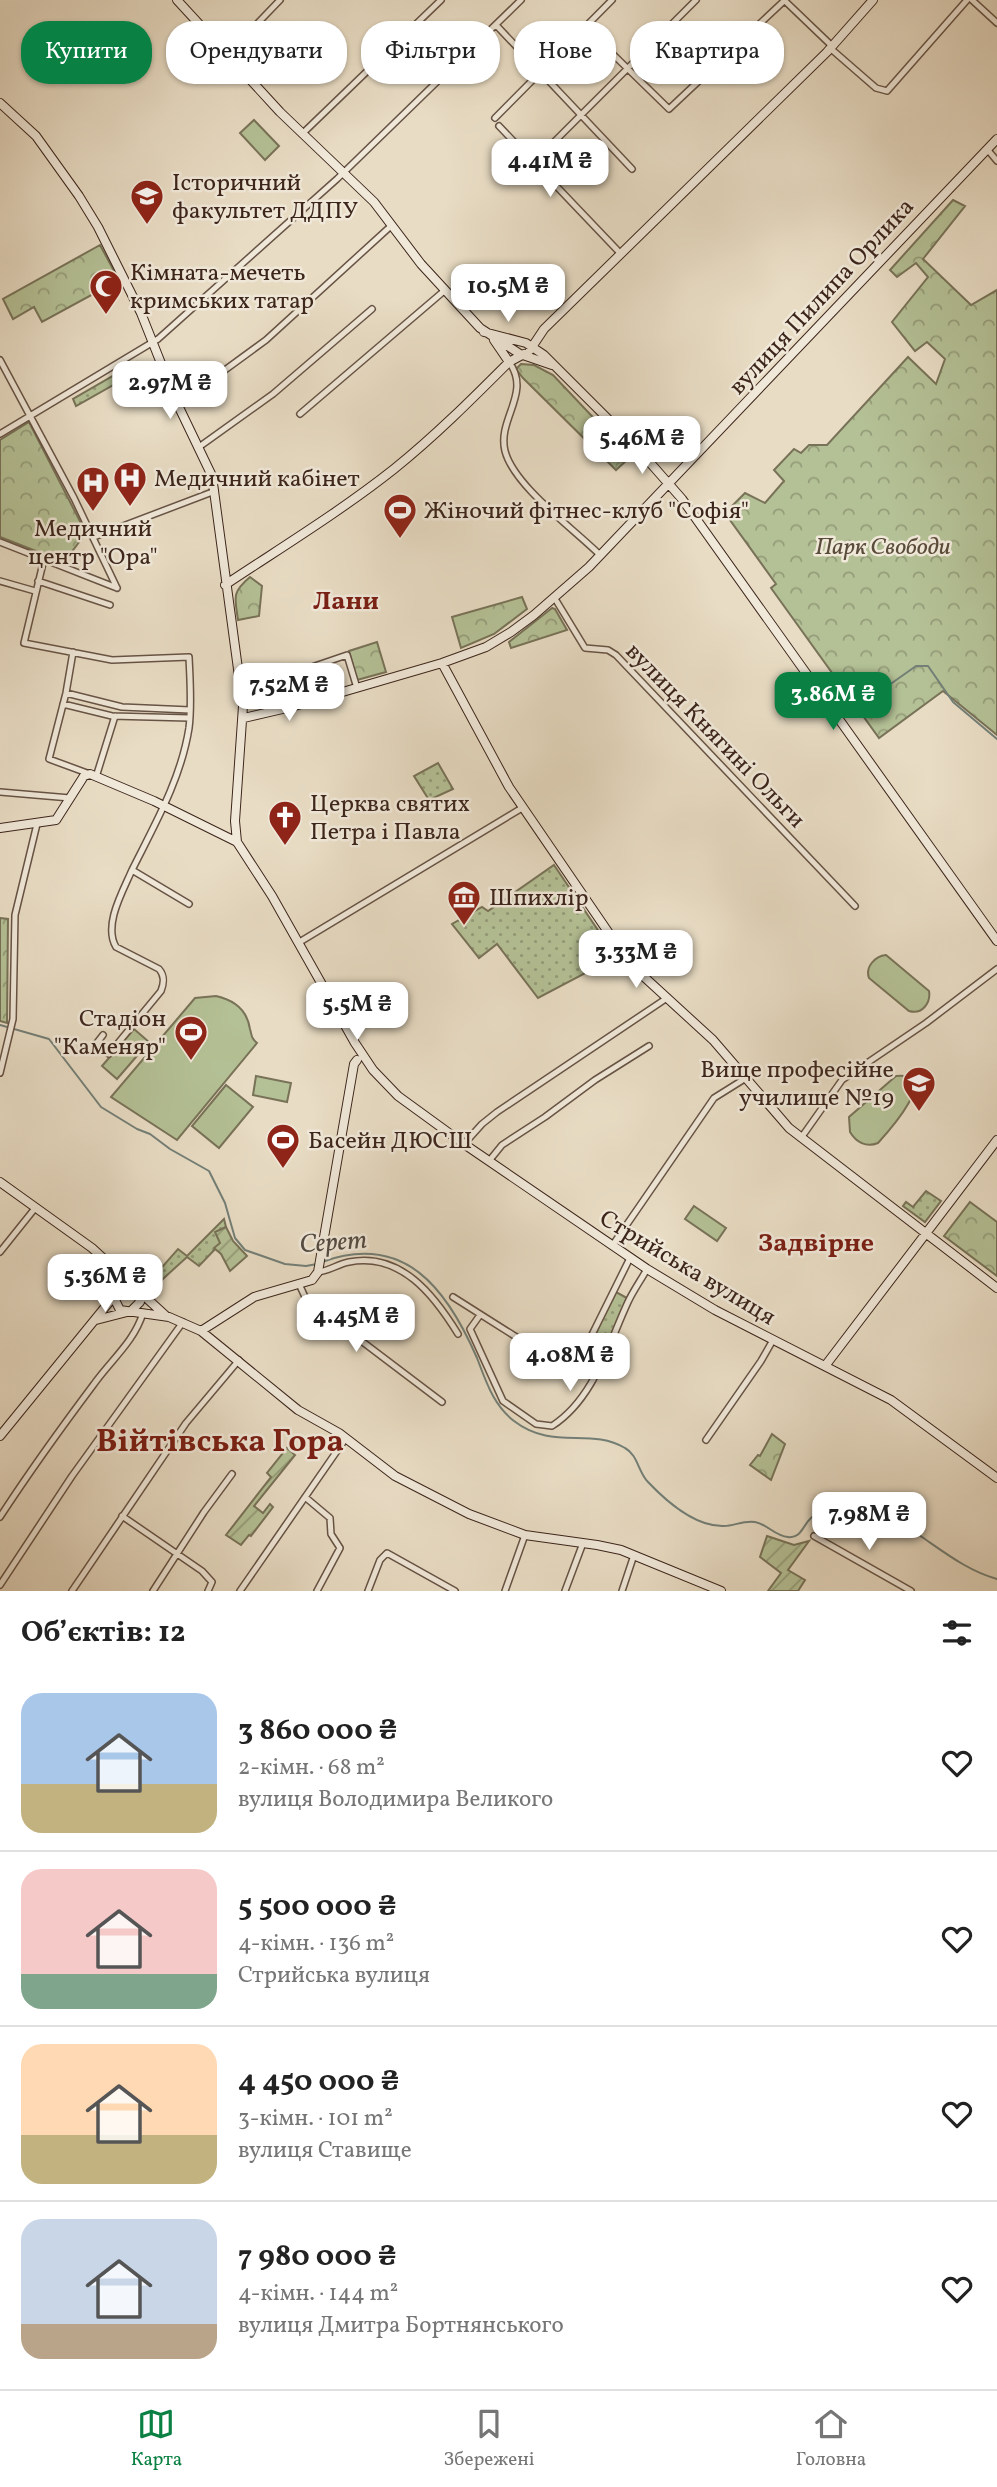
<!DOCTYPE html>
<html lang="uk">
<head>
<meta charset="utf-8">
<style>
  :root { --surface:#fff; --page:#f6f6f6; --text:#222; --muted:#767676; --line:#e0e0e0; --accent:#0b8043 }
  body { margin:0; font-family:Vollkorn,serif; background:var(--page); color:var(--text); height:100vh; display:flex; flex-direction:column; font-size:26px; white-space:nowrap }
  * { box-sizing:border-box; margin:0 }
  p { font-size:23px; color:var(--muted) }
  .icon { flex:none; width:38px; height:38px; fill:none; stroke:currentColor; stroke-width:2; stroke-linecap:round; stroke-linejoin:round }
  .map { position:relative; height:1591px; overflow:hidden }
  .panel { display:flex; flex-direction:column; background:var(--surface); flex:1 }
  .panel>* { flex:none }
  .hud { position:absolute; left:21px; top:21px; width:956px; height:63px; display:flex; gap:14px }
  .price { position:absolute; translate:-50% -60px; padding:0 16px; border-radius:14px; background:#fff; color:#222; font-size:23px; line-height:46px; filter:drop-shadow(0 2px 4px #0008) }
  .price::after { content:''; position:absolute; left:50%; top:42px; width:21px; height:16px; margin-left:-10px; background:inherit; clip-path:polygon(0 0,100% 0,50% 100%) }
  .price.selected { background:var(--accent); color:#fff }
  ul { padding:0; list-style:none }
  li { display:flex; align-items:center; gap:21px; height:175px; padding:0 21px }
  li+li { border-top:2px solid var(--line) }
  li span { display:grid; place-items:center; flex:none; width:196px; height:140px; border-radius:21px; color:#555 }
  li>.icon { margin-inline-start:auto }
  span .icon { width:84px; height:84px; fill:#fffc; stroke-width:1 }
  li b { font-size:30px }
  h2 { display:flex; justify-content:space-between; align-items:center; height:84px; padding:0 21px; font-size:30px }
  .chip { padding:0 24px; border-radius:28px; background:var(--surface); box-shadow:0 2px 5px #0004; font-size:24px; line-height:63px }
  .chip.selected { background:var(--accent); color:#fff }
  .dock { display:flex; justify-content:space-around; align-items:center; height:98px; border-top:2px solid var(--line); background:var(--surface); font-size:19px; color:var(--muted) }
  .dock a { display:grid; justify-items:center; gap:4px }
  .dock .selected { color:var(--accent) }
  .map>svg:first-child { display:block }
  .grass { fill:url(#grass-dots); stroke:#787258; stroke-width:2 }
  .forest { fill:url(#forest-crowns); stroke:#787258; stroke-width:2 }
  .garden { fill:url(#garden-furrows); stroke:#787258; stroke-width:2 }
  .pitch { fill:#b4c095; stroke:#787258; stroke-width:2 }
  .lines { fill:none; stroke-linecap:round; stroke-linejoin:round }
  .stream { stroke:#737f77; stroke-width:2 }
  .street-casing { stroke:#675345; stroke-width:8 }
  .secondary-casing { stroke:#3c251b; stroke-width:10 }
  .street { stroke:#f0e8d9; stroke-width:5 }
  .secondary { stroke:#f0e8d9; stroke-width:8 }
  .labels { text-anchor:middle; stroke-width:5; stroke-linejoin:round; paint-order:stroke }
  .poi-label { font-size:24px; fill:#3c251b; stroke:#f0e8d9; text-anchor:start }
  .street-label { font-size:24px; fill:#3c251b; stroke:#f0e8d9 }
  .park-label { font-size:24px; font-style:italic; fill:#5a4c3a; stroke:#f0e8d9 }
  .neighbourhood-label { font-size:26px; font-weight:bold; fill:#7a1f14; stroke:#f0e8d9 }
  .water-label { font-size:26px; font-style:italic; fill:#534a42; stroke:#f0e8d9 }
  .district-label { font-size:32px; font-weight:bold; fill:#7a1f14; stroke:#f0e8d9 }
</style>
</head>
<body>
<div class="map">
<svg width="997" height="1591" viewBox="0 0 997 1591">
  <defs>
    <pattern id="grass-dots" width="8" height="8" patternUnits="userSpaceOnUse" patternTransform="scale(1.75)"><rect width="8" height="8" fill="#b4c095"/><path d="M2 2h.1M6 6h.1" fill="none" stroke="#949c79" stroke-width="1.8" stroke-linecap="round"/></pattern>
    <pattern id="forest-crowns" width="20" height="18" patternUnits="userSpaceOnUse" patternTransform="scale(1.75)"><rect width="20" height="18" fill="#b4c095"/><path d="M2 6a3 3 0 1 1 6 0M12 15a3 3 0 1 1 6 0" fill="none" stroke="#949c79"/></pattern>
    <pattern id="garden-furrows" width="10" height="10" patternUnits="userSpaceOnUse" patternTransform="scale(1.75)"><rect width="10" height="10" fill="#b4c095"/><path d="M-1 1l2-2M0 10L10 0M9 11l2-2" fill="none" stroke="#949c79"/></pattern>
  </defs>
  <rect width="100%" height="100%" fill="#e8dcc4"/>
  <filter id="stains"><feTurbulence type="fractalNoise" baseFrequency=".00286" numOctaves="4"/><feColorMatrix values="0 0 0 0 .2 0 0 0 0 .09 0 0 0 0 .02 0 0 0 .5 -.17"/></filter>
  <radialGradient id="worn" r=".72"><stop offset=".6" stop-color="#630" stop-opacity="0"/><stop offset="1" stop-color="#630" stop-opacity=".3"/></radialGradient>
  <path class="grass" d="M137,362L141,364L146,372L137,376L134,371L114,380L115,384L76,406L73,399Z
    M438,763L453,789L429,800L414,776Z
    M554,865L616,957L538,998L497,944L479,958L452,924L482,907L488,911Z
    M926,1191L941,1201L925,1222L903,1206L906,1202L913,1207Z
    M224,1219L226,1227L216,1232L221,1243L199,1266L187,1257L154,1287L149,1282L178,1249L187,1256Z
    M614,1291L627,1298L604,1352L590,1345Z"/>
  <path class="forest" d="M953,200L965,206L923,259L971,305L997,290V735L943,691L879,738L771,588L776,584L730,520L735,515L729,509L745,493L765,503L784,481L774,470L794,449L801,453L809,445H827L908,357L936,384L945,359L927,342L915,351L892,322L928,277L916,263L897,277L890,270Z
    M100,245L119,280L42,322L34,307L13,319L3,299Z
    M521,364L534,365L553,375L624,450L621,453L627,460L616,470L523,378L516,369Z
    M29,422L86,533L64,562L0,537V440Z
    M250,577L262,586L259,616L238,620C235,598 231,593 250,577Z
    M522,597L527,609L494,634L461,648L452,617Z
    M552,608L555,609L567,630L511,648L509,642Z
    M377,642L386,672L357,680L349,651Z
    M0,918L8,919L7,1023L0,1021Z
    M970,1202L997,1222V1276L944,1236Z
    M772,1434L785,1444L771,1480L750,1465L758,1455L760,1456Z"/>
  <path class="garden" d="M226,1227L233,1241L247,1256L230,1271L221,1254L214,1248L220,1243L215,1232Z
    M287,1448L295,1455L254,1506L263,1513L270,1504L273,1507L251,1536L249,1535L241,1545L226,1535L271,1477L267,1473Z
    M767,1536L794,1545L809,1541L788,1570L805,1580L798,1591H768L781,1573L760,1557Z"/>
  <path class="pitch" d="M254,120L279,146L265,160L240,133Z
    M886,955L929,991C931,1003 922,1015 909,1011L869,978C865,967 875,956 886,955Z
    M216,996C234,1000 247,1009 250,1029C252,1036 251,1038 257,1043L177,1140L111,1097L195,998Z
    M134,1029L149,1042L117,1079L102,1066Z
    M256,1076L291,1083L287,1102L253,1095Z
    M896,1076C943,1071 888,1132 878,1143C866,1148 856,1142 850,1132L849,1117Z
    M226,1085L253,1107L219,1148L192,1126Z
    M694,1206L726,1228L717,1241L685,1219Z"/>
  <g class="lines">
    <path class="stream" d="M858,707L916,666H928L953,702L997,739
      M0,1025L49,1039L101,1107L137,1129L150,1134L170,1149L209,1171L225,1203L235,1238L245,1250L285,1264L306,1266L317,1264
      M322,1262C405,1232 447,1289 477,1358C486,1381 493,1405 514,1421C553,1451 590,1427 625,1448C638,1455 638,1472 648,1482C667,1502 695,1527 724,1526C734,1526 744,1520 755,1522C767,1524 775,1536 788,1537C801,1539 803,1525 811,1518C821,1508 842,1505 856,1509C869,1513 908,1528 919,1535C944,1552 968,1571 997,1579"/>
    <defs>
      <path id="street" d="M784,0L832,46
        M972,0L997,23
        M496,25L632,169
        M585,27L669,109L785,0
        M830,48L876,88L887,91L967,0
        M227,55L280,0
        M495,118L612,0
        M499,126L621,254
        M302,134L441,0
        M987,149L997,161
        M534,162L696,0
        M0,360L74,498L117,588
        M509,362C532,393 497,419 505,451C514,486 574,529 600,555
        M177,405L266,340L392,225
        M300,414L444,291
        M0,434L158,339L337,179L521,0
        M199,447L273,394L372,309
        M94,537L215,491
        M0,542L117,588
        M44,559L24,643L112,660L189,657C190,680 192,705 189,728C181,779 155,824 132,870L189,904
        M0,581L35,591
        M38,581L110,605
        M554,597L585,648L608,650L616,655L855,906
        M73,652L66,693L49,759L87,773
        M306,669L347,655L357,688
        M66,693L122,707L190,710
        M63,704L112,716L189,718
        M96,777L115,716
        M0,792L70,798
        M298,943L522,808
        M103,1035L96,1044L109,1054L161,991C164,983 165,976 159,969L116,947C103,925 123,891 132,870
        M0,1073L13,1019L15,915L37,824
        M801,1138L842,1080L926,1023L997,969
        M464,1144L482,1124L497,1112L667,998
        M489,1161L502,1145L545,1117L595,1080L649,1046
        M612,1246L714,1098L746,1078
        M0,1252L36,1207
        M318,1272C329,1271 338,1264 349,1262C401,1252 434,1295 458,1334
        M299,1284L306,1299L442,1402
        M453,1297L573,1373L630,1258
        M480,1315L470,1329L503,1401L536,1424L552,1426C594,1399 608,1345 628,1302C633,1291 641,1280 647,1269
        M706,1440L761,1361L773,1340
        M305,1497L330,1518L331,1534L340,1548L317,1591
        M122,1516L202,1571L212,1582L208,1591
        M0,1517C30,1471 61,1428 94,1384C111,1360 134,1342 143,1313
        M814,1536L911,1591
        M0,1585L72,1476L183,1322
        M72,1591L186,1423L239,1360
        M153,1591L204,1512L232,1474
        M240,1591L346,1438
        M368,1591L380,1560L387,1553L455,1591
        M505,1591L525,1535
        M565,1591L583,1543
        M622,1591L634,1555"/>
      <path id="secondary" d="M177,0L280,112L374,202L421,264L480,328L520,354L552,365
        M0,103L36,136L79,196L98,227L141,313L176,401L212,476L243,706L235,821L237,842
        M484,332L526,343L544,355L638,449L682,499L997,941
        M494,340L509,362
        M530,350L544,329L827,52L873,0
        M225,585C282,547 341,511 394,469C435,436 472,399 509,362L524,354
        M442,663L509,787L630,964L713,1040L789,1128L997,1288
        M244,718L291,707L442,663L486,647L511,632L534,615L589,567L997,139
        M0,828L56,820L84,776L90,774L154,801L237,842L272,896L355,1043L373,1070L398,1096L464,1144L647,1269L715,1310L891,1400L997,1478
        M0,1182L92,1248L166,1316
        M119,1271L115,1300L120,1310L169,1317L201,1331L298,1410L339,1433L395,1476L469,1514L525,1535L597,1545L621,1550L721,1591
        M201,1331L254,1297L312,1280L318,1272L354,1064L357,1060
        M825,1366L997,1140
        M0,1436L119,1290L129,1286L138,1292L140,1302L131,1311L96,1320"/>
    </defs>
    <use href="#street" class="street-casing"/>
    <use href="#secondary" class="secondary-casing"/>
    <use href="#street" class="street"/>
    <use href="#secondary" class="secondary"/>
  </g>
  <defs>
    <symbol id="university-pin" viewBox="-11 -11 22 30"><path d="M0 17L-7.5 6A9.5 9.5 0 1 1 7.5 6Z" fill="#8f2418" stroke="#f0e8d9"/><path d="M0-5L7-2L0 1L-7-2ZM-4 1L0 2.5L4 1V4Q0 6-4 4Z" fill="#fff"/></symbol>
    <symbol id="mosque-pin" viewBox="-11 -11 22 30"><path d="M0 17L-7.5 6A9.5 9.5 0 1 1 7.5 6Z" fill="#8f2418" stroke="#f0e8d9"/><path d="M3.5-4.9A6 6 0 1 0 3.5 4.9A5 5 0 1 1 3.5-4.9Z" fill="#fff"/></symbol>
    <symbol id="hospital-pin" viewBox="-11 -11 22 30"><path d="M0 17L-7.5 6A9.5 9.5 0 1 1 7.5 6Z" fill="#8f2418" stroke="#f0e8d9"/><path d="M-5-5h3v3.5h4V-5h3V5h-3V1.5h-4V5h-3Z" fill="#fff"/></symbol>
    <symbol id="stadium-pin" viewBox="-11 -11 22 30"><path d="M0 17L-7.5 6A9.5 9.5 0 1 1 7.5 6Z" fill="#8f2418" stroke="#f0e8d9"/><path d="M0-5a6.5 5 0 1 0 0 10a6.5 5 0 1 0 0-10ZM-3.5-1.8h7v3.6h-7Z" fill="#fff"/></symbol>
    <symbol id="church-pin" viewBox="-11 -11 22 30"><path d="M0 17L-7.5 6A9.5 9.5 0 1 1 7.5 6Z" fill="#8f2418" stroke="#f0e8d9"/><path d="M-1.2-6h2.4v3.5h3.3v2.4h-3.3V6h-2.4V-.1h-3.3v-2.4h3.3Z" fill="#fff"/></symbol>
    <symbol id="museum-pin" viewBox="-11 -11 22 30"><path d="M0 17L-7.5 6A9.5 9.5 0 1 1 7.5 6Z" fill="#8f2418" stroke="#f0e8d9"/><path d="M0-6L6-3V-2H-6V-3ZM-5-1h2V3h-2ZM-1-1h2V3h-2ZM3-1h2V3H3ZM-6 4H6V6H-6Z" fill="#fff"/></symbol>
  </defs>
  <g fill-rule="evenodd">
    <use href="#university-pin" x="128" y="177" width="38" height="52"/>
    <use href="#mosque-pin" x="87" y="267" width="38" height="52"/>
    <use href="#hospital-pin" x="111" y="459" width="38" height="52"/>
    <use href="#hospital-pin" x="74" y="464" width="38" height="52"/>
    <use href="#stadium-pin" x="381" y="491" width="38" height="52"/>
    <use href="#church-pin" x="266" y="798" width="38" height="52"/>
    <use href="#museum-pin" x="445" y="878" width="38" height="52"/>
    <use href="#stadium-pin" x="172" y="1013" width="38" height="52"/>
    <use href="#university-pin" x="900" y="1064" width="38" height="52"/>
    <use href="#stadium-pin" x="264" y="1121" width="38" height="52"/>
  </g>
  <g class="labels">
    <g class="poi-label">
      <text x="172" y="190">Історичний<tspan x="172" dy="28">факультет ДДПУ</tspan></text>
      <text x="130" y="280">Кімната-мечеть<tspan x="130" dy="28">кримських татар</tspan></text>
      <text x="154" y="486">Медичний кабінет</text>
      <text x="424" y="518">Жіночий фітнес-клуб "Софія"</text>
      <text x="93" y="536" text-anchor="middle">Медичний<tspan x="93" dy="28">центр "Ора"</tspan></text>
      <text x="310" y="811">Церква святих<tspan x="310" dy="28">Петра і Павла</tspan></text>
      <text x="489" y="905">Шпихлір</text>
      <text x="166" y="1026" text-anchor="end">Стадіон<tspan x="166" dy="28">"Каменяр"</tspan></text>
      <text x="894" y="1077" text-anchor="end">Вище професійне<tspan x="894" dy="28">училище №19</tspan></text>
      <text x="308" y="1148">Басейн ДЮСШ</text>
    </g>
    <g class="street-label">
      <text transform="translate(821 296) rotate(-47)" y="8">вулиця Пилипа Орлика</text>
      <text transform="translate(716 735) rotate(46)" y="8">вулиця Княгині Ольги</text>
      <text transform="translate(688 1267) rotate(31)" y="8">Стрийська вулиця</text>
    </g>
    <g class="park-label">
      <text x="883" y="554">Парк Свободи</text>
    </g>
    <g class="neighbourhood-label">
      <text x="346" y="609">Лани</text>
      <text x="816" y="1251">Задвірне</text>
    </g>
    <g class="water-label">
      <text transform="translate(333 1241) rotate(-4)" y="9">Серет</text>
    </g>
    <g class="district-label">
      <text x="220" y="1451">Війтівська Гора</text>
    </g>
  </g>
  <rect width="100%" height="100%" filter="url(#stains)"/>
  <rect width="100%" height="100%" fill="url(#worn)"/>
</svg>
<b class="price" style="left:550px;top:199px">4.41M ₴</b>
<b class="price" style="left:508px;top:324px">10.5M ₴</b>
<b class="price" style="left:170px;top:421px">2.97M ₴</b>
<b class="price" style="left:642px;top:476px">5.46M ₴</b>
<b class="price" style="left:289px;top:723px">7.52M ₴</b>
<b class="price selected" style="left:833px;top:732px">3.86M ₴</b>
<b class="price" style="left:636px;top:990px">3.33M ₴</b>
<b class="price" style="left:357px;top:1042px">5.5M ₴</b>
<b class="price" style="left:105px;top:1314px">5.36M ₴</b>
<b class="price" style="left:356px;top:1354px">4.45M ₴</b>
<b class="price" style="left:570px;top:1393px">4.08M ₴</b>
<b class="price" style="left:869px;top:1552px">7.98M ₴</b>
<div class="hud">
<a class="chip selected">Купити</a>
<a class="chip">Орендувати</a>
<a class="chip">Фільтри</a>
<a class="chip">Нове</a>
<a class="chip">Квартира</a>
</div>
</div>
<section class="panel">
<h2>Об’єктів: 12<svg class="icon" aria-label="filters" viewBox="0 0 24 24"><path d="M4 7h16M4 17h16"/><circle cx="9" cy="7" r="2"/><circle cx="15" cy="17" r="2"/></svg></h2>
<ul>
<li><span style="background:linear-gradient(#a9c7e8 65%,#c2b280 0)"><svg class="icon" aria-label="home" viewBox="0 0 24 24"><path d="M3 11l9-7 9 7M6 9v11h12V9"/></svg></span><div><b>3 860 000 ₴</b><p>2-кімн. · 68 m²</p><p>вулиця Володимира Великого</p></div><svg class="icon" aria-label="heart" viewBox="0 0 24 24"><path d="M12 20l-8-8c-3-5 5-10 8-4 3-6 11-1 8 4z"/></svg></li>
<li><span style="background:linear-gradient(#f6c9c9 75%,#7fa58c 0)"><svg class="icon" aria-label="home" viewBox="0 0 24 24"><path d="M3 11l9-7 9 7M6 9v11h12V9"/></svg></span><div><b>5 500 000 ₴</b><p>4-кімн. · 136 m²</p><p>Стрийська вулиця</p></div><svg class="icon" aria-label="heart" viewBox="0 0 24 24"><path d="M12 20l-8-8c-3-5 5-10 8-4 3-6 11-1 8 4z"/></svg></li>
<li><span style="background:linear-gradient(#ffd9b3 65%,#c2b280 0)"><svg class="icon" aria-label="home" viewBox="0 0 24 24"><path d="M3 11l9-7 9 7M6 9v11h12V9"/></svg></span><div><b>4 450 000 ₴</b><p>3-кімн. · 101 m²</p><p>вулиця Ставище</p></div><svg class="icon" aria-label="heart" viewBox="0 0 24 24"><path d="M12 20l-8-8c-3-5 5-10 8-4 3-6 11-1 8 4z"/></svg></li>
<li><span style="background:linear-gradient(#c9d6e8 75%,#b9a48a 0)"><svg class="icon" aria-label="home" viewBox="0 0 24 24"><path d="M3 11l9-7 9 7M6 9v11h12V9"/></svg></span><div><b>7 980 000 ₴</b><p>4-кімн. · 144 m²</p><p>вулиця Дмитра Бортнянського</p></div><svg class="icon" aria-label="heart" viewBox="0 0 24 24"><path d="M12 20l-8-8c-3-5 5-10 8-4 3-6 11-1 8 4z"/></svg></li>
</ul>
</section>
<nav class="dock">
<a class="selected"><svg class="icon" aria-label="map" viewBox="0 0 24 24"><path d="M3 6l6-2 6 2 6-2v14l-6 2-6-2-6 2zM9 4v14M15 6v14"/></svg>Карта</a>
<a><svg class="icon" aria-label="saved" viewBox="0 0 24 24"><path d="M7 4h10v16l-5-4-5 4z"/></svg>Збережені</a>
<a><svg class="icon" aria-label="home" viewBox="0 0 24 24"><path d="M3 11l9-7 9 7M6 9v11h12V9"/></svg>Головна</a>
</nav>
</body>
</html>
